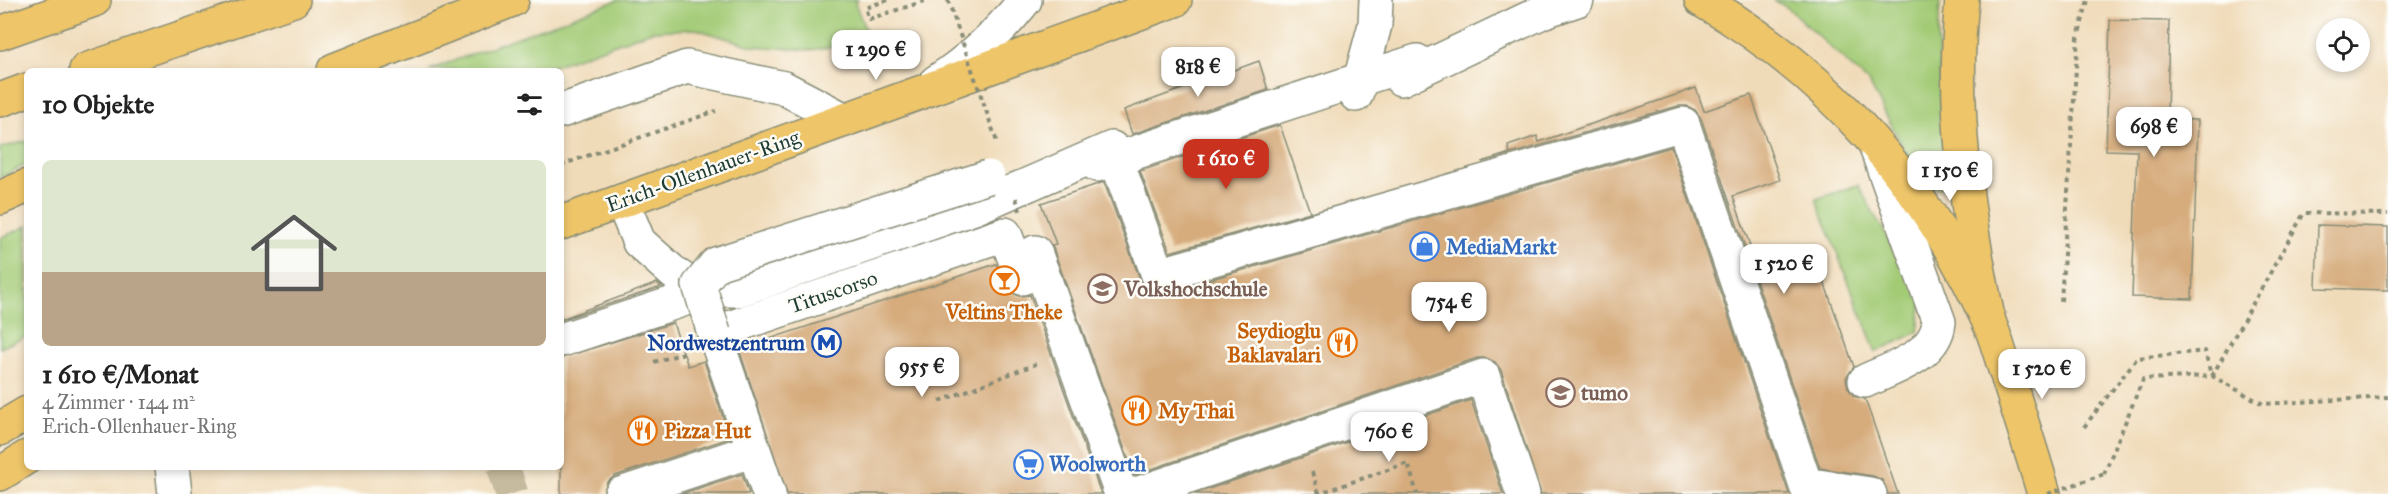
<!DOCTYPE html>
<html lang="de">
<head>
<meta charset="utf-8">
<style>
  :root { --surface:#fff; --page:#f2f2f2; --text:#222; --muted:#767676; --line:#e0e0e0; --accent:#c8321e }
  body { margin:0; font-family:"IM FELL Great Primer",serif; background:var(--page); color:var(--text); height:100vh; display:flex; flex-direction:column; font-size:22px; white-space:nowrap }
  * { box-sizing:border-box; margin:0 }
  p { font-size:20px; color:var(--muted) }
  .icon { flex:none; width:33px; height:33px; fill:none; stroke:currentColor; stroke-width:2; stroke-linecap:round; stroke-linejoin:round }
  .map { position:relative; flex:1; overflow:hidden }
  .drawer { position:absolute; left:24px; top:68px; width:540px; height:402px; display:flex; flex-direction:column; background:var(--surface); border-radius:9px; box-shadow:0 3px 9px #0003 }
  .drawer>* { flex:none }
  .tools { position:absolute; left:2316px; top:18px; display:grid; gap:12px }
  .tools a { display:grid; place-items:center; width:54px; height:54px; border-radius:50%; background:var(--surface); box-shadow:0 3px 9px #0003; font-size:30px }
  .price { position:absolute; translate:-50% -51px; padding:0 14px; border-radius:12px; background:#fff; color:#222; font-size:20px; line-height:39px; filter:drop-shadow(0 2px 3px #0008) }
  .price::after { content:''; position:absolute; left:50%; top:36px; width:18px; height:14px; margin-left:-9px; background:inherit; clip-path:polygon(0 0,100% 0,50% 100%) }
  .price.active { background:var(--accent); color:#fff }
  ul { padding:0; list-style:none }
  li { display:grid; align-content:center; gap:12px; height:318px; padding:0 18px }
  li+li { border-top:2px solid var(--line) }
  li span { display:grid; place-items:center; height:186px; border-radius:9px; color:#555 }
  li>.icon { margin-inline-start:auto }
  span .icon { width:108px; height:108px; fill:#fffc; stroke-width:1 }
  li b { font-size:26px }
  h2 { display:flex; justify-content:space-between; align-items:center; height:72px; padding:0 18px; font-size:26px }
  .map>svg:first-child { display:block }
  .green { fill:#a3cb76; stroke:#618455; stroke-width:1.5 }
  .building { fill:#d6ac7d }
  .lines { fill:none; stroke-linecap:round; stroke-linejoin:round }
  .minor-tunnel { stroke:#c6bb9e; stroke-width:33; stroke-dasharray:33 16; stroke-linecap:butt }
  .minor-casing { stroke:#888c76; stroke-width:36 }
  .major-casing { stroke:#888c76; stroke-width:36 }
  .highway-casing { stroke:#888c76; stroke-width:36 }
  .path { stroke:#888c76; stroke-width:4; stroke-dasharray:4.5 4.5; stroke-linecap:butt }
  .minor { stroke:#fff; stroke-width:33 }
  .major { stroke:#eec569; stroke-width:33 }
  .highway { stroke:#eec569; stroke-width:33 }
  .minor-bridge-casing { stroke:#888c76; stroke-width:36; stroke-linecap:butt }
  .path-bridge { stroke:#888c76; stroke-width:4; stroke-dasharray:4.5 4.5; stroke-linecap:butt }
  .minor-bridge { stroke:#fff; stroke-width:33 }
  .labels { text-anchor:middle; stroke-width:5; stroke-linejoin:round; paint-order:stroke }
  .street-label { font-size:21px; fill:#1f3d34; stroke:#fdfcf7 }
  .shop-label { font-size:21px; font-weight:bold; fill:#366cbe; stroke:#fdfcf7; text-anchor:start }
  .education-label { font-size:21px; font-weight:bold; fill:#785e54; stroke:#fdfcf7; text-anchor:start }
  .food-label { font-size:21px; font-weight:bold; fill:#c56008; stroke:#fdfcf7; text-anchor:start }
  .transit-label { font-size:21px; font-weight:bold; fill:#164399; stroke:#fdfcf7; text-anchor:end }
</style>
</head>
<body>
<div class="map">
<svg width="2388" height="494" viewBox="0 0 2388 494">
  <rect width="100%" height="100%" fill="#fdfcf7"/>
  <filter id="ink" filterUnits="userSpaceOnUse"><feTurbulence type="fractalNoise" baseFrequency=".0167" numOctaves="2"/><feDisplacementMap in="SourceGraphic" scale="12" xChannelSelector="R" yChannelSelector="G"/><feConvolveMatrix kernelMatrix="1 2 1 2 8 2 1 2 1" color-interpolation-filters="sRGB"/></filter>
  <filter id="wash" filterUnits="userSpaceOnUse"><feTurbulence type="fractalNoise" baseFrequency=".008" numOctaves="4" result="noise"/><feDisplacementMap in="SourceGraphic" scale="24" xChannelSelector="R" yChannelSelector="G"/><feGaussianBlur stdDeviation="1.35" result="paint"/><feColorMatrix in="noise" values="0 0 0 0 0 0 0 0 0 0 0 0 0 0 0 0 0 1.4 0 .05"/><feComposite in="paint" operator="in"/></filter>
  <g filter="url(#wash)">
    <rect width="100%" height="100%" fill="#f0dbb9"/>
    <path class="green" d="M618,0H858L855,3L870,42L810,50L752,46L696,29L652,31L542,70H429Z
      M1774,0H1940L1938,41L1945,188L1924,186L1869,83L1788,8Z
      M27,141V164L0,178V148Z
      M1858,185L1922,299L1918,332L1876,352L1816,199Z
      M27,226V336L0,348V238Z"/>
    <g id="blocks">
      <path class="building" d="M2110,20L2169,21L2167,119L2198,120L2192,299L2132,297L2137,151L2106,150Z
        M1259,61L1268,90L1132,134L1124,110Z
        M1696,88L1704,111L1751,95L1780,180L1733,196L1761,278L1816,259L1854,367L1846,378L1848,388L1854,396L1865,399L1898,494H1888L1882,480L1873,476L1820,468L1701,118L1695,110L1687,106H1678L1482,162L1510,153L1508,146L1537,136L1539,142Z
        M1280,125L1310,212L1170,252L1140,171Z
        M1671,147L1789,494H1541L1501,370L1495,362L1486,358H1477L1134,475L1052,245L1056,244L1041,203L1104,182L1141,282L1153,293H1163Z
        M2318,225L2388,227V290L2316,288Z
        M996,264L1010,292L1019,296L1030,295L1101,494H787L739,349Z
        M657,283L661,287L561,320V319Z
        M673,323L688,366L704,361L730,438L615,476L607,482L603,494H561V358Z
        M1471,400L1503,494H1194Z
        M742,474L749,494H681Z"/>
    </g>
  </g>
  <g filter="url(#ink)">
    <use href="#blocks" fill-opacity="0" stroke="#888c76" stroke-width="1.5"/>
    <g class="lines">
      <path class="minor-tunnel" d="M503,466L512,494"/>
      <defs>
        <path id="minor" d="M1401,79L1542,12L1577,0
          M936,82C971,59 999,33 1025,0
          M1356,95L1375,25L1376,0
          M561,111L687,67L784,88L845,120
          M1097,165L1417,61
          M622,201L639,242L675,274L692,285L713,290H738L974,208L1112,148L1158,275L1683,124L1809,494
          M1035,252L1121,494
          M561,340L719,288
          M1865,381C1893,368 1936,356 1939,322L1877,150
          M754,450L714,333L1005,234L1022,278L1042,271
          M172,466L175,494
          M621,494L754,450L769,494
          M1136,494L1483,376L1523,494
          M1821,494L1818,486L1870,494"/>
        <path id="major" d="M1701,0C1830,74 1926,185 1988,320C1996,337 2000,355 2006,372C2019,413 2032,453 2044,494
          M561,223L1175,0
          M0,429L27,413
          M0,474L27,457"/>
        <path id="highway" d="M1962,0C1951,107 1967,218 1989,322
          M0,33L94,0
          M86,70L293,0
          M334,70L512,0
          M0,100L27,90
          M0,198L27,186"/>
      </defs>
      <use href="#minor" class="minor-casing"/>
      <use href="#major" class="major-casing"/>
      <use href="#highway" class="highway-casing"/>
      <path class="path" d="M888,0L865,8L869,19L928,0
        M561,165L716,111
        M2061,301L2078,37L2088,0
        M654,362L684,353
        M2212,376L2304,213L2388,214
        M940,401L1036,364
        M2084,427L2137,358L2205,351L2211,375
        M1312,472L1319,493
        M2104,474L2143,379L2212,376L2263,404L2388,397
        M1317,494L1408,463L1417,494"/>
      <use href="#minor" class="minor"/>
      <use href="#major" class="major"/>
      <use href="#highway" class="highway"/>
      <defs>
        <path id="minor-bridge" d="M714,333L699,285L716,264L988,177"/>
      </defs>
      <use href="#minor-bridge" class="minor-bridge-casing"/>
      <path class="path-bridge" d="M948,0L997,142
        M1016,198L1021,214
        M2048,494L2104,474"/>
      <use href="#minor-bridge" class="minor-bridge"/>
    </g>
  </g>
  <defs>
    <symbol id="shop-ring" viewBox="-11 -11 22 22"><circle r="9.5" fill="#fdfcf7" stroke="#3f7fe0" stroke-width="1.5"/><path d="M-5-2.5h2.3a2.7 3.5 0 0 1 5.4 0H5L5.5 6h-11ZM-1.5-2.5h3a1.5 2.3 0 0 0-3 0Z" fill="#3f7fe0"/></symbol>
    <symbol id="bar-ring" viewBox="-11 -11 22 22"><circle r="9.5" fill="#fdfcf7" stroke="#e8710a" stroke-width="1.5"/><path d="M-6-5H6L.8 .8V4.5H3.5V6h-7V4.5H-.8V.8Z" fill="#e8710a"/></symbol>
    <symbol id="university-ring" viewBox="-11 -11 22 22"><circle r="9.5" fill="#fdfcf7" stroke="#8d6e63" stroke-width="1.5"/><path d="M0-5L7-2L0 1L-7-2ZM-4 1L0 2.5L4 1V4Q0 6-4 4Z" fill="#8d6e63"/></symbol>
    <symbol id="metro-ring" viewBox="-11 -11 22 22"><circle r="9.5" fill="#fdfcf7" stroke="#1a4fb4" stroke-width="1.5"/><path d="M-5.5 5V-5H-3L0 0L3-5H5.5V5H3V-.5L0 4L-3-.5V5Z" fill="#1a4fb4"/></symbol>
    <symbol id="restaurant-ring" viewBox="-11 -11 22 22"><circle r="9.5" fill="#fdfcf7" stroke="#e8710a" stroke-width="1.5"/><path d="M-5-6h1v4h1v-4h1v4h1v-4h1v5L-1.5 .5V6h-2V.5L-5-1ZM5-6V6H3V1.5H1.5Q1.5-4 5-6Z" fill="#e8710a"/></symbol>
    <symbol id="supermarket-ring" viewBox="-11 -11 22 22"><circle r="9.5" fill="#fdfcf7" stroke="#3f7fe0" stroke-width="1.5"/><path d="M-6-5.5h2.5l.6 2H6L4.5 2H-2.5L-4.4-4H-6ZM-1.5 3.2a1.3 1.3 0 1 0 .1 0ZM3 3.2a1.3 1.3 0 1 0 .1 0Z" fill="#3f7fe0"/></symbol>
  </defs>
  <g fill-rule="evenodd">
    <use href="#shop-ring" x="1408" y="230" width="33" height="33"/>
    <use href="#bar-ring" x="988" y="264" width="33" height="33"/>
    <use href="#university-ring" x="1086" y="272" width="33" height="33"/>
    <use href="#metro-ring" x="810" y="326" width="33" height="33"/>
    <use href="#restaurant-ring" x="1326" y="326" width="33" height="33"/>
    <use href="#university-ring" x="1544" y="376" width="33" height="33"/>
    <use href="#restaurant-ring" x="1120" y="394" width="33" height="33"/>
    <use href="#restaurant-ring" x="626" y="414" width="33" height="33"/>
    <use href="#supermarket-ring" x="1012" y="448" width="33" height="33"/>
  </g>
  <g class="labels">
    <g class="street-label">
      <text transform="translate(703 171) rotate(-20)" y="7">Erich-Ollenhauer-Ring</text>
      <text transform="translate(833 292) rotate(-19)" y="7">Tituscorso</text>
    </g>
    <g class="shop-label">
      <text x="1446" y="254">MediaMarkt</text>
      <text x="1049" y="471">Woolworth</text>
    </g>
    <g class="education-label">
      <text x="1124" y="296">Volkshochschule</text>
      <text x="1581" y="400">tumo</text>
    </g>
    <g class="food-label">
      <text x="1004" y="319" text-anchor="middle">Veltins Theke</text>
      <text x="1321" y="338" text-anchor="end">Seydioglu<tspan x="1321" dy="24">Baklavalari</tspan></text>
      <text x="1158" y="418">My Thai</text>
      <text x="664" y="438">Pizza Hut</text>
    </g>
    <g class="transit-label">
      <text x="805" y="350">Nordwestzentrum</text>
    </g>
  </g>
</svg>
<div class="tools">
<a><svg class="icon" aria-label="locate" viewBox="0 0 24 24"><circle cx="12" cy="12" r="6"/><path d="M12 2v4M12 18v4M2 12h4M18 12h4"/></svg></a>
</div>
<b class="price" style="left:876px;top:81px">1 290 €</b>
<b class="price" style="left:1198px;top:98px">818 €</b>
<b class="price" style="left:2154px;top:158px">698 €</b>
<b class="price active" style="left:1226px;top:190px">1 610 €</b>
<b class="price" style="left:1950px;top:202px">1 150 €</b>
<b class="price" style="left:1784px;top:295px">1 520 €</b>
<b class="price" style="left:1449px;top:333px">754 €</b>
<b class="price" style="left:922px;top:398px">955 €</b>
<b class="price" style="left:2042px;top:400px">1 520 €</b>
<b class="price" style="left:1389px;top:463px">760 €</b>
<section class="drawer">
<h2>10 Objekte<svg class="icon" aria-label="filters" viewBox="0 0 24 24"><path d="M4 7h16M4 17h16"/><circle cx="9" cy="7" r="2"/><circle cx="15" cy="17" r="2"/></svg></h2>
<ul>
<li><span style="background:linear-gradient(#dfe7d0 60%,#b9a48a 0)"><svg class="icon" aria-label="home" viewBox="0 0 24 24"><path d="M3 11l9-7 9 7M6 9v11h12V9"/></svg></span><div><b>1 610 €/Monat</b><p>4 Zimmer · 144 m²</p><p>Erich-Ollenhauer-Ring</p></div></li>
</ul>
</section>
</div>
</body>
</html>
